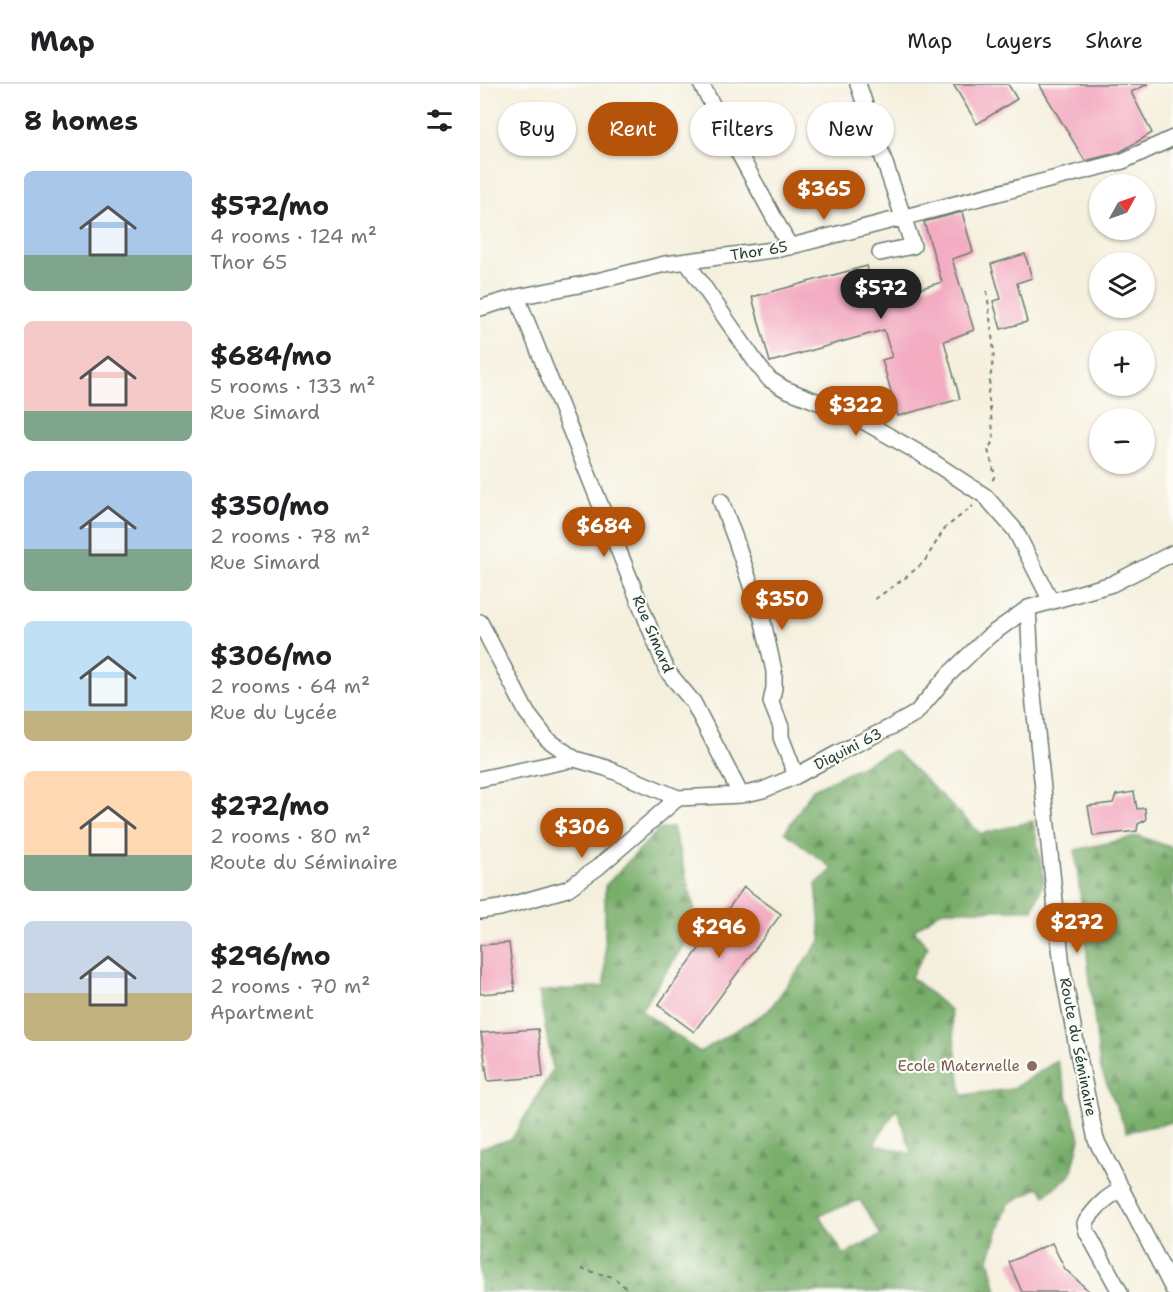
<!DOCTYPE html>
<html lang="en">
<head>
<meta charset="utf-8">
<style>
  :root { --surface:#fff; --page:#f6f6f6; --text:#202124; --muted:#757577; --line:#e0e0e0; --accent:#b45309 }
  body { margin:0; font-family:"Shantell Sans",sans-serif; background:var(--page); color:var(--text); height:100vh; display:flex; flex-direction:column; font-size:22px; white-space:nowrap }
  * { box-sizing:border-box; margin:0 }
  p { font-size:20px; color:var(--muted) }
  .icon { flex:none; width:33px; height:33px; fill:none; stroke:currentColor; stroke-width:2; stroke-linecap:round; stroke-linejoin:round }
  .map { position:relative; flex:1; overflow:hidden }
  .panel { display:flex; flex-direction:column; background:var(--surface); width:480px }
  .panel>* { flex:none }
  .top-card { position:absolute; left:18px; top:18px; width:570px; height:54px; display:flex; gap:12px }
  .needle { width:39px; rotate:50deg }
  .controls { position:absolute; left:609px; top:90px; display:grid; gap:12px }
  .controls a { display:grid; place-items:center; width:66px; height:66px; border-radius:50%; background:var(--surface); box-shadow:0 2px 4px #0004; font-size:30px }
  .price { position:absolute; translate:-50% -51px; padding:0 14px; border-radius:21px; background:var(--accent); color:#fff; font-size:20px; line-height:39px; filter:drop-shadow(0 2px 3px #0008) }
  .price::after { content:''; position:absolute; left:50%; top:36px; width:18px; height:14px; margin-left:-9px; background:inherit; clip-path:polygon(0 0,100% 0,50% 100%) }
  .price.selected { background:#222; color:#fff }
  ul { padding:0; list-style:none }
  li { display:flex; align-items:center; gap:18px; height:150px; padding:0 24px }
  li span { display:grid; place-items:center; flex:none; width:168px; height:120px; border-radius:9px; color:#555 }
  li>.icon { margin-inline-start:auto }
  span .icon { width:72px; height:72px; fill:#fffc; stroke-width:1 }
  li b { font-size:26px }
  h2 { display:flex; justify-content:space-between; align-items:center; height:72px; padding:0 24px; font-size:26px }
  .tag { padding:0 21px; border-radius:27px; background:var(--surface); box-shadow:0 2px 4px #0004; font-size:21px; line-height:54px }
  .tag.selected { background:var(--accent); color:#fff }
  header { display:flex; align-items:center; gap:36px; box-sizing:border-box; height:84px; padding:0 30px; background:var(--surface); border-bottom:2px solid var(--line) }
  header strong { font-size:28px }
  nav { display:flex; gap:33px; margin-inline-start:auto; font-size:21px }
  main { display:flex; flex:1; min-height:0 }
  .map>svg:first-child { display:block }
  .forest { fill:url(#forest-firs); stroke:#4c7650; stroke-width:1.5; fill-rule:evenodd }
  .building { fill:#f3acc2 }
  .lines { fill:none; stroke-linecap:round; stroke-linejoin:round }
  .minor-casing { stroke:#6a7c70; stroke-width:18 }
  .path { stroke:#6a7c70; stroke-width:2; stroke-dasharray:4.5 4.5; stroke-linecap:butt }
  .minor { stroke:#fff; stroke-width:15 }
  .education-dot { fill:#8d6e63; stroke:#fdfcf7; stroke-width:2 }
  .labels { text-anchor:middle; stroke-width:4.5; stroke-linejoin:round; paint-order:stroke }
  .street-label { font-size:15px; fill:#1f3d34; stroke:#fdfcf7 }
  .education-label { font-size:15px; fill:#785e54; stroke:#fdfcf7; text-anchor:end }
</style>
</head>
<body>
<header>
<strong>Map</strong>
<nav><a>Map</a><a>Layers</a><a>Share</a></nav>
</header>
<main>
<section class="panel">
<h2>8 homes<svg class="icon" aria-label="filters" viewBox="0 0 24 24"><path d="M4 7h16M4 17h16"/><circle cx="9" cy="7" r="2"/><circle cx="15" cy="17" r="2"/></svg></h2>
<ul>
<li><span style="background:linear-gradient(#a9c7e8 70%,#7fa58c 0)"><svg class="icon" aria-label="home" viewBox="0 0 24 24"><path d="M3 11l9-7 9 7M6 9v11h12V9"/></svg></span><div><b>$572/mo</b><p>4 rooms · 124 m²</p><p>Thor 65</p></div></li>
<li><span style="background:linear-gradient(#f6c9c9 75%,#7fa58c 0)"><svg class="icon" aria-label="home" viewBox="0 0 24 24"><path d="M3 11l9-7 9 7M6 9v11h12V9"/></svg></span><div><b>$684/mo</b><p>5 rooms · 133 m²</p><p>Rue Simard</p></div></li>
<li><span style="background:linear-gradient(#a9c7e8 65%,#7fa58c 0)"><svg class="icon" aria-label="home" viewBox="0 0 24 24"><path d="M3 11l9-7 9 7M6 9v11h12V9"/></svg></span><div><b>$350/mo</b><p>2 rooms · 78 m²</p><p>Rue Simard</p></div></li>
<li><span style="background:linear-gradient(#bfe0f5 75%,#c2b280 0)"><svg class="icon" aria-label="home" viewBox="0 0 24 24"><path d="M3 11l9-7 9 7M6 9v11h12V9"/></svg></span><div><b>$306/mo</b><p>2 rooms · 64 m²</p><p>Rue du Lycée</p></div></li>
<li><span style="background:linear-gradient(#ffd9b3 70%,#7fa58c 0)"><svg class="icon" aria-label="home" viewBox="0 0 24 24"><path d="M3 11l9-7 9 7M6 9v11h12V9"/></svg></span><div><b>$272/mo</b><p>2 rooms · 80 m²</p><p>Route du Séminaire</p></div></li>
<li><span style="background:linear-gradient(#c9d6e8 60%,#c2b280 0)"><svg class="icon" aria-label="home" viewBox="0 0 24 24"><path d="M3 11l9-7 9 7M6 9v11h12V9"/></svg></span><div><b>$296/mo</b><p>2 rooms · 70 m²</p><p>Apartment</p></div></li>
</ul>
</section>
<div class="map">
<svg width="693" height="1208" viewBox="0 0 693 1208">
  <defs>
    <pattern id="forest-firs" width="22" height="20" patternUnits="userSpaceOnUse" patternTransform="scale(1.5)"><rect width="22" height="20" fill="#78ae6b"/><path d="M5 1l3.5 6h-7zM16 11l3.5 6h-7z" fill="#628f59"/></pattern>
  </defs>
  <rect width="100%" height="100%" fill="#fdfcf7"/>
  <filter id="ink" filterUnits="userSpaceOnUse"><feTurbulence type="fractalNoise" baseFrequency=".0167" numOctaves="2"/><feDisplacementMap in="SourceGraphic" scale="12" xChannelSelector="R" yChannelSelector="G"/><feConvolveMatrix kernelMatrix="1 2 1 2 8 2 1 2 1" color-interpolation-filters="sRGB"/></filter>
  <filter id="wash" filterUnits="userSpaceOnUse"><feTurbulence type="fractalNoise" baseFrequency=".008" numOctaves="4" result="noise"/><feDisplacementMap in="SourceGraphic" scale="24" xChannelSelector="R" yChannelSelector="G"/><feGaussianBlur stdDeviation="1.35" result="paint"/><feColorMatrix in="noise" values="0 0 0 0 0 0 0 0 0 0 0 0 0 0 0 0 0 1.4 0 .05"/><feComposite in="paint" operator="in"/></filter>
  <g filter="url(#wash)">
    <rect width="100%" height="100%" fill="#f5f0de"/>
    <path class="forest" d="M414,666L501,750L553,737L564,796L553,826H463L434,846L448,863L431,893L470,926L482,1011L532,1005L577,977L600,1054L591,1091L565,1111L559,1103L528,1120L509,1174L517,1208H0V1064L32,1055L73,985L59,908L125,902V802L178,746L193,743L218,839L161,926L220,968L288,927L341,856L336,800L353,785L305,748L333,705ZM417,1024L432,1070L394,1060ZM380,1116L401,1151L364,1171L339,1131Z
      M659,752L693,764V1038L647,1048L620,983L595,766Z"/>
    <g id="blocks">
      <path class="building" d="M473,0H528L537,15L497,40Z
        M559,0H668L651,8L672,49L640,68L605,77Z
        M482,128L493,168L472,175L494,246L464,257L480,315L418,332L402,276L412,273L404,246L290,278L272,213L387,182L396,218L462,198L444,138Z
        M545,170L552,194L537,199L547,238L521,245L513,217L521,215L511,180Z
        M654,708L657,725L665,724L666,736L658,740L657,747L613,752L608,722L633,719L636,711Z
        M264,803L301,830L214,948L178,921Z
        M29,859L35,907L0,910V861Z
        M58,945L63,993L8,997L1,949Z
        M572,1159L585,1185L610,1208H542L529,1178Z"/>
    </g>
  </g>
  <g filter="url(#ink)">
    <use href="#blocks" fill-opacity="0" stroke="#6a7c70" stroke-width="1.5"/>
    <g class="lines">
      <defs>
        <path id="minor" d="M221,0L310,163
          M378,0L433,162L400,169
          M206,177L277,280L289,295L305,305L374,332L441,370L505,412L535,446L571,517
          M37,213L187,587L213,618L261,711
          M0,224L37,213L109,199L185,180L300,165L643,77L693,54
          M241,417L256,457L283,538L294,587V604L291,618L301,643V653L316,692
          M548,524L552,602L582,882L597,964L616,1056L693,1205
          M0,538L47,629L67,655L95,675
          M0,695L95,675L126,684L198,714L261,711L283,706L316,692L358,669L413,642L436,629L469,590L509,552L548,524L632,500L693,469
          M0,827L20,824L87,805L117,784L198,714
          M640,1208L607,1148L605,1139C616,1123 625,1114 642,1105"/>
      </defs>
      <use href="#minor" class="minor-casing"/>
      <path class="path" d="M507,207L514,269L508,309L514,355L508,366L515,391L511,400
        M395,515L425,494L444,478L465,444L493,422
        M101,1185L133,1193L151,1208"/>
      <use href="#minor" class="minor"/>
    </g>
  </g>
  <circle class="education-dot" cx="552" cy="982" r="6"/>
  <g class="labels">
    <g class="street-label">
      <text transform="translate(279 167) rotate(-9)" y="5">Thor 65</text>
      <text transform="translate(173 550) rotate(67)" y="5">Rue Simard</text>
      <text transform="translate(368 665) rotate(-27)" y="5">Diquini 63</text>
      <text transform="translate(598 963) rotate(79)" y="5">Route du Séminaire</text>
    </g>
    <g class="education-label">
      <text x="540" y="987">Ecole Maternelle</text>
    </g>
  </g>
</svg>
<div class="controls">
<a><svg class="needle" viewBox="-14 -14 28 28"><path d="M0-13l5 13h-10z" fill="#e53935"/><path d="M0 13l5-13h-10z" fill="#757577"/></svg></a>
<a><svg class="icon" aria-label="layers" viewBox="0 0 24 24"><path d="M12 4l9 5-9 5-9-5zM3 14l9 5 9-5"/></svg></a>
<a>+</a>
<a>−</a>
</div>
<b class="price" style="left:344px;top:137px">$365</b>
<b class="price selected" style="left:401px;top:236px">$572</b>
<b class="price" style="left:376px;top:353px">$322</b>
<b class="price" style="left:124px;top:474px">$684</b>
<b class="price" style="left:302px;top:547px">$350</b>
<b class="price" style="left:102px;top:775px">$306</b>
<b class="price" style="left:597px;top:870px">$272</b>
<b class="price" style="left:239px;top:875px">$296</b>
<div class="top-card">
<a class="tag">Buy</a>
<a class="tag selected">Rent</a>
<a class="tag">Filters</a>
<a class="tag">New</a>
</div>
</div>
</main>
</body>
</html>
